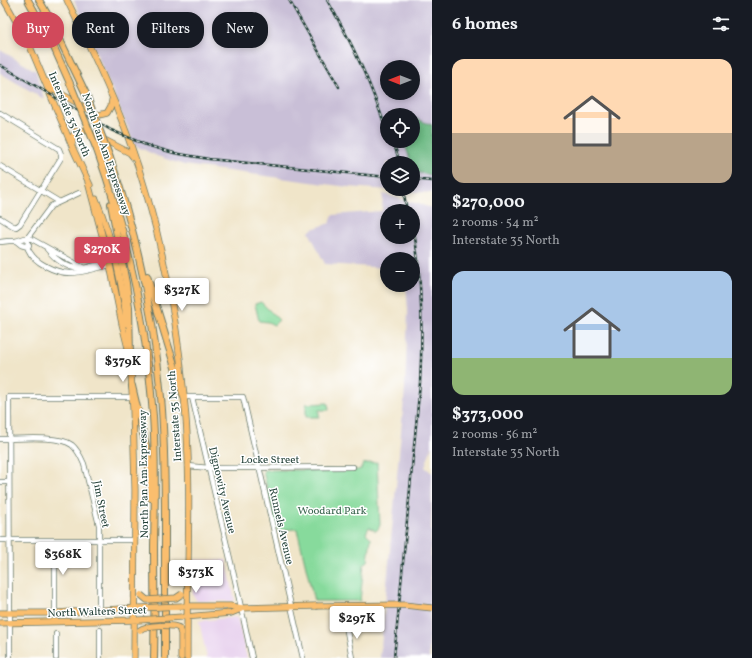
<!DOCTYPE html>
<html lang="en">
<head>
<meta charset="utf-8">
<style>
  :root { --surface:#171b24; --page:#242831; --text:#f1f3f6; --muted:#9ea1a6; --accent:#d1495b }
  body { margin:0; font-family:Vollkorn,serif; background:var(--page); color:var(--text); height:100vh; display:flex; flex-direction:column; font-size:15px; white-space:nowrap }
  * { box-sizing:border-box; margin:0 }
  p { font-size:13px; color:var(--muted) }
  .icon { flex:none; width:22px; height:22px; fill:none; stroke:currentColor; stroke-width:2; stroke-linecap:round; stroke-linejoin:round }
  .map { position:relative; flex:1; overflow:hidden }
  .panel { display:flex; flex-direction:column; background:var(--surface); width:320px }
  .panel>* { flex:none }
  .top-card { position:absolute; left:12px; top:12px; width:360px; height:36px; display:flex; gap:8px }
  .needle { width:26px; rotate:270deg }
  .fabs { position:absolute; left:380px; top:60px; display:grid; gap:8px }
  .fabs a { display:grid; place-items:center; width:40px; height:40px; border-radius:50%; background:var(--surface); box-shadow:0 2px 6px #0003; font-size:20px }
  .price { position:absolute; translate:-50% -34px; padding:0 9px; border-radius:4px; background:#fff; color:#222; font-size:13px; line-height:26px; filter:drop-shadow(0 1px 2px #0008) }
  .price::after { content:''; position:absolute; left:50%; top:24px; width:12px; height:9px; margin-left:-6px; background:inherit; clip-path:polygon(0 0,100% 0,50% 100%) }
  .price.current { background:var(--accent); color:#fff }
  ul { padding:0; list-style:none }
  li { display:grid; align-content:center; gap:8px; height:212px; padding:0 20px }
  li span { display:grid; place-items:center; height:124px; border-radius:12px; color:#555 }
  li>.icon { margin-inline-start:auto }
  span .icon { width:72px; height:72px; fill:#fffc; stroke-width:1 }
  li b { font-size:17px }
  h2 { display:flex; justify-content:space-between; align-items:center; height:48px; padding:0 20px; font-size:17px }
  .chip { padding:0 14px; border-radius:16px; background:var(--surface); box-shadow:0 2px 6px #0003; font-size:14px; line-height:36px }
  .chip.current { background:var(--accent); color:#fff }
  main { display:flex; flex:1; min-height:0 }
  .map>svg:first-child { display:block }
  .built { fill:#e8d2ee }
  .industrial { fill:#c9bfd7; fill-rule:evenodd }
  .green { fill:#87da9c; stroke:#538c68 }
  .forest { fill:#6dba84; stroke:#467c5c }
  .lines { fill:none; stroke-linecap:round; stroke-linejoin:round }
  .minor-casing { stroke:#687868; stroke-width:6 }
  .major-casing { stroke:#687868; stroke-width:7 }
  .highway-casing { stroke:#687868; stroke-width:8 }
  .minor { stroke:#fff; stroke-width:4.5 }
  .major { stroke:#fabe6e; stroke-width:5.5 }
  .highway { stroke:#fabe6e; stroke-width:6 }
  .rail-casing { stroke:#1f3d34; stroke-width:2.5 }
  .rail { stroke:#fff; stroke-width:1; stroke-dasharray:3; stroke-linecap:butt }
  .major-bridge-casing { stroke:#687868; stroke-width:7; stroke-linecap:butt }
  .highway-bridge-casing { stroke:#687868; stroke-width:8; stroke-linecap:butt }
  .major-bridge { stroke:#fabe6e; stroke-width:5.5 }
  .highway-bridge { stroke:#fabe6e; stroke-width:6 }
  .labels { text-anchor:middle; stroke-width:3; stroke-linejoin:round; paint-order:stroke }
  .street-label { font-size:11px; fill:#1f3d34; stroke:#fff }
  .park-label { font-size:11px; fill:#39644e; stroke:#fff }
</style>
</head>
<body>
<main>
<div class="map">
<svg width="432" height="658" viewBox="0 0 432 658">
  <rect width="100%" height="100%" fill="#fff"/>
  <filter id="ink" filterUnits="userSpaceOnUse"><feTurbulence type="fractalNoise" baseFrequency=".025" numOctaves="2"/><feDisplacementMap in="SourceGraphic" scale="8" xChannelSelector="R" yChannelSelector="G"/><feConvolveMatrix kernelMatrix="1 2 1 2 8 2 1 2 1" color-interpolation-filters="sRGB"/></filter>
  <filter id="wash" filterUnits="userSpaceOnUse"><feTurbulence type="fractalNoise" baseFrequency=".012" numOctaves="4" result="noise"/><feDisplacementMap in="SourceGraphic" scale="16" xChannelSelector="R" yChannelSelector="G"/><feGaussianBlur stdDeviation="0.9" result="paint"/><feColorMatrix in="noise" values="0 0 0 0 0 0 0 0 0 0 0 0 0 0 0 0 0 1.4 0 .05"/><feComposite in="paint" operator="in"/></filter>
  <g filter="url(#wash)">
    <rect width="100%" height="100%" fill="#f0e5c9"/>
    <path class="built" d="M192,560H226L235,601H197L193,595Z
      M237,617L247,658H207L199,621Z"/>
    <path class="industrial" d="M74,0H432V125L413,118V115H405L395,111L396,115H387V141H404L411,163H387V189H413V168L414,172L432,175V193L348,187L184,165L157,156L134,145L128,128ZM387,67H413V93H387Z
      M0,50L36,71L44,99L0,73Z
      M383,194L432,208V446L425,467L432,473L429,658H380L405,389L408,311L406,285H413V259H387V268L325,264L309,232L312,229L330,223L333,215L382,211ZM387,211H413V237H387Z"/>
    <path class="green" d="M261,302L279,320L274,325L268,322L259,321L255,304Z
      M328,403L329,410H319V417H306V404Z
      M377,462L380,525L378,529L376,531L369,527L366,533L371,538L368,561L364,564L360,601H314L297,529L277,530L263,471L265,470H358L361,469L363,464Z"/>
    <path class="forest" d="M413,118L432,125V175L414,172L413,163H411L404,141H413Z"/>
  </g>
  <g filter="url(#ink)">
    <g class="lines">
      <defs>
        <path id="minor" d="M0,113L59,149L61,154V158L20,224L16,227L13,226L0,218
          M0,166L58,201
          M16,241L21,245L28,247L29,245
          M0,242L9,241H16L28,237L51,206L79,193
          M47,249C55,259 68,270 82,268
          M109,262L84,268L28,237C28,241 27,246 28,249C34,263 56,273 70,273C83,273 97,268 110,265
          M184,397H243L303,658
          M192,397L235,580L252,658
          M0,439C18,439 58,435 72,445C78,450 81,457 84,464L99,525V610
          M188,466L209,468L353,467
          M0,482H9
          M0,540H135
          M55,613V540
          M346,626L352,658
          M10,658L9,397H133
          M56,658V634
          M100,658V630"/>
        <path id="major" d="M4,0L29,44L74,151L90,185
          M67,0C89,45 111,90 128,137C158,220 176,308 184,396C190,452 189,509 188,566C187,597 187,627 187,658
          M47,82L54,90L99,115L107,113L111,106L112,100
          M72,144L73,136L76,131L85,130L130,153L134,158
          M88,182L110,265L122,324L130,356L133,408L135,490L134,658
          M96,199C112,238 122,282 127,324
          M185,606H230L242,608L316,606
          M0,613H55L138,608
          M185,617L231,613L241,609
          M0,623L138,620
          M179,628L181,634V658"/>
        <path id="highway" d="M28,0L52,43L72,88
          M39,0L50,19L86,94
          M97,150C128,236 147,325 153,416C156,459 155,503 154,546C154,583 155,621 154,658
          M110,158C137,235 154,316 161,397C165,441 165,484 165,528C165,571 165,615 165,658
          M111,204L126,283L129,307L130,356
          M147,276L184,397
          M132,386L146,446L149,463L151,498"/>
      </defs>
      <use href="#minor" class="minor-casing"/>
      <use href="#major" class="major-casing"/>
      <use href="#highway" class="highway-casing"/>
      <use href="#minor" class="minor"/>
      <use href="#major" class="major"/>
      <use href="#highway" class="highway"/>
      <defs>
        <path id="rail" d="M289,0L339,87
          M327,0C352,42 372,86 387,132
          M0,65L111,130L146,145L174,153L209,159L387,177
          M393,141L400,163
          M413,179L432,181
          M403,189L407,211
          M394,658L420,383C423,330 422,277 413,225"/>
      </defs>
      <use href="#rail" class="rail-casing"/>
      <use href="#rail" class="rail"/>
      <defs>
        <path id="major-bridge" d="M141,595L147,600L176,598L182,594
          M316,606L404,605L432,608
          M139,608L182,606
          M139,620L182,617
          M140,630C145,625 173,624 179,628"/>
        <path id="highway-bridge" d="M72,88L97,150
          M86,94L110,158"/>
      </defs>
      <use href="#major-bridge" class="major-bridge-casing"/>
      <use href="#highway-bridge" class="highway-bridge-casing"/>
      <use href="#major-bridge" class="major-bridge"/>
      <use href="#highway-bridge" class="highway-bridge"/>
    </g>
  </g>
  <g class="labels">
    <g class="street-label">
      <text transform="translate(70 114) rotate(67)" y="4">Interstate 35 North</text>
      <text transform="translate(107 154) rotate(71)" y="4">North Pan Am Expressway</text>
      <text transform="translate(174 416) rotate(-94)" y="4">Interstate 35 North</text>
      <text x="270" y="463">Locke Street</text>
      <text transform="translate(143 474) rotate(-91)" y="4">North Pan Am Expressway</text>
      <text transform="translate(223 490) rotate(77)" y="4">Dignowity Avenue</text>
      <text transform="translate(102 504) rotate(79)" y="4">Jim Street</text>
      <text transform="translate(282 526) rotate(77)" y="4">Runnels Avenue</text>
      <text transform="translate(97 611) rotate(-2)" y="4">North Walters Street</text>
    </g>
    <g class="park-label">
      <text x="332" y="514">Woodard Park</text>
    </g>
  </g>
</svg>
<div class="fabs">
<a><svg class="needle" viewBox="-14 -14 28 28"><path d="M0-13l5 13h-10z" fill="#e53935"/><path d="M0 13l5-13h-10z" fill="#9ea1a6"/></svg></a>
<a><svg class="icon" aria-label="locate" viewBox="0 0 24 24"><circle cx="12" cy="12" r="6"/><path d="M12 2v4M12 18v4M2 12h4M18 12h4"/></svg></a>
<a><svg class="icon" aria-label="layers" viewBox="0 0 24 24"><path d="M12 4l9 5-9 5-9-5zM3 14l9 5 9-5"/></svg></a>
<a>+</a>
<a>−</a>
</div>
<b class="price current" style="left:102px;top:271px">$270K</b>
<b class="price" style="left:182px;top:312px">$327K</b>
<b class="price" style="left:123px;top:383px">$379K</b>
<b class="price" style="left:63px;top:576px">$368K</b>
<b class="price" style="left:196px;top:594px">$373K</b>
<b class="price" style="left:357px;top:640px">$297K</b>
<div class="top-card">
<a class="chip current">Buy</a>
<a class="chip">Rent</a>
<a class="chip">Filters</a>
<a class="chip">New</a>
</div>
</div>
<section class="panel">
<h2>6 homes<svg class="icon" aria-label="filters" viewBox="0 0 24 24"><path d="M4 7h16M4 17h16"/><circle cx="9" cy="7" r="2"/><circle cx="15" cy="17" r="2"/></svg></h2>
<ul>
<li><span style="background:linear-gradient(#ffd9b3 60%,#b9a48a 0)"><svg class="icon" aria-label="home" viewBox="0 0 24 24"><path d="M3 11l9-7 9 7M6 9v11h12V9"/></svg></span><div><b>$270,000</b><p>2 rooms · 54 m²</p><p>Interstate 35 North</p></div></li>
<li><span style="background:linear-gradient(#a9c7e8 70%,#8fb573 0)"><svg class="icon" aria-label="home" viewBox="0 0 24 24"><path d="M3 11l9-7 9 7M6 9v11h12V9"/></svg></span><div><b>$373,000</b><p>2 rooms · 56 m²</p><p>Interstate 35 North</p></div></li>
</ul>
</section>
</main>
</body>
</html>
